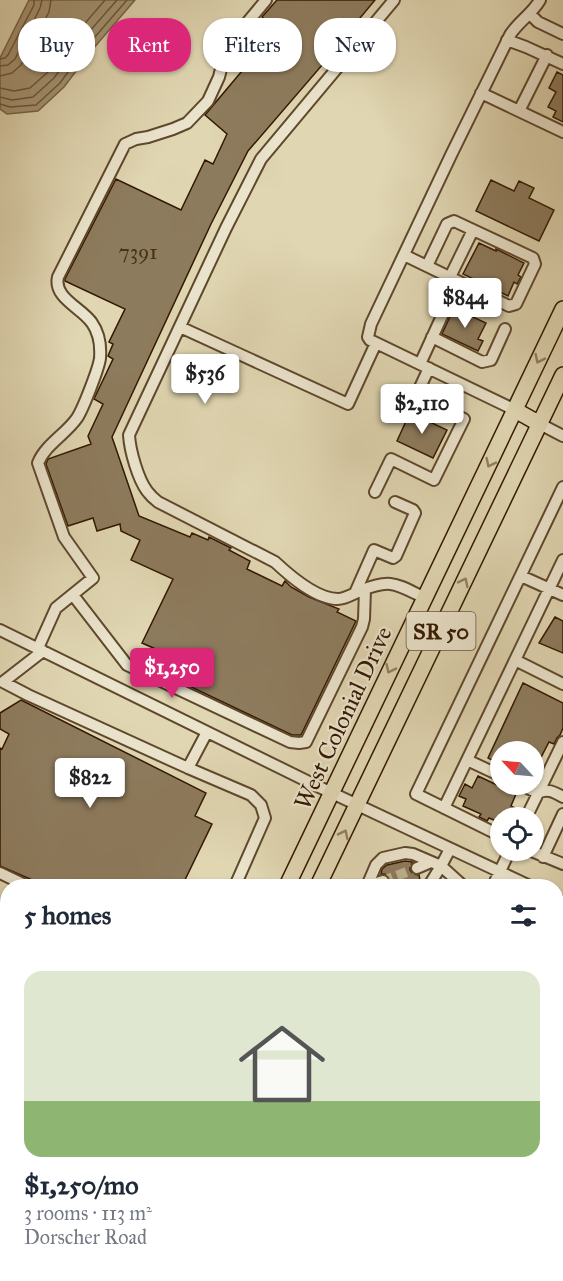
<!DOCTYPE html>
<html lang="en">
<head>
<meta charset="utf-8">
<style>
  :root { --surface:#fff; --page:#f2f2f3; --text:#1f2937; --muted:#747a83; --line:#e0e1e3; --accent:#db2777 }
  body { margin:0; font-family:"IM FELL Great Primer",serif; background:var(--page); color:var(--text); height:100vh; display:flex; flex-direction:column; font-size:22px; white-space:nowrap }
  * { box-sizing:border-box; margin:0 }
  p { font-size:20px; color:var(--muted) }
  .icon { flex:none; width:33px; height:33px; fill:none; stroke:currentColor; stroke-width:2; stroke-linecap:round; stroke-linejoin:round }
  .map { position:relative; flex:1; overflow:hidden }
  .side { position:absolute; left:0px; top:879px; width:564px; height:402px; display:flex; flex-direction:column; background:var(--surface); border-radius:24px 24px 0 0; box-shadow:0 2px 4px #0004 }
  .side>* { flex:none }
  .guide { position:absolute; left:18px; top:18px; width:528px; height:54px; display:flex; gap:12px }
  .needle { width:39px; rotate:296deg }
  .fabs { position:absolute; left:490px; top:741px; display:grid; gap:12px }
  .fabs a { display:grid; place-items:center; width:54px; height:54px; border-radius:50%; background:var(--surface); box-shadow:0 2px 4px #0004; font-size:30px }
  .price { position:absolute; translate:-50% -51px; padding:0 14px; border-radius:6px; background:#fff; color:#222; font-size:20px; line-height:39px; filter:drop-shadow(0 2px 3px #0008) }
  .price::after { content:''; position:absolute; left:50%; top:36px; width:18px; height:14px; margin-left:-9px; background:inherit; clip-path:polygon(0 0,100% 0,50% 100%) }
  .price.current { background:var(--accent); color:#fff }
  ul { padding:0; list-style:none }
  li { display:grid; align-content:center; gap:12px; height:318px; padding:0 24px }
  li+li { border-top:2px solid var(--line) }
  li span { display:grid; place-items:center; height:186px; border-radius:18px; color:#555 }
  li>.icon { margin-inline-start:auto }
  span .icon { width:108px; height:108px; fill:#fffc; stroke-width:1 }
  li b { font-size:26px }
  h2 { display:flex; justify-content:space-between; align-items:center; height:72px; padding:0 24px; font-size:26px }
  .tag { padding:0 21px; border-radius:24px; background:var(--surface); box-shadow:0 2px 4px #0004; font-size:21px; line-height:54px }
  .tag.current { background:var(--accent); color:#fff }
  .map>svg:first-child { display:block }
  .water { fill:#a59575; stroke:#776346; stroke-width:1.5 }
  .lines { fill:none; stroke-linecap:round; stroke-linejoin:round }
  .shore { stroke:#6c563a; stroke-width:1.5 }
  .building { fill:#8d7b5d; stroke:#331800; stroke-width:1.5 }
  .minor-tunnel { stroke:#bdb08e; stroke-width:10; stroke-dasharray:10 5; stroke-linecap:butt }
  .minor-casing { stroke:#5e482c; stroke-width:14 }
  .highway-casing { stroke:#331800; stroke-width:18 }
  .minor { stroke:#ebe4cd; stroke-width:10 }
  .highway { stroke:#e0d6b2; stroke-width:15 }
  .oneway { stroke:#928062 }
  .labels { text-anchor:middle; stroke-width:4.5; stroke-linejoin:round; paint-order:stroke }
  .number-label { font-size:21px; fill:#4a3117 }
  .shield { fill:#ebe4cd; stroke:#6a553e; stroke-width:1.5 }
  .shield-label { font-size:22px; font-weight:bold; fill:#331800 }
  .street-label { font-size:24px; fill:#331800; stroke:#ebe4cd }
</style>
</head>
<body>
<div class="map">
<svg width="563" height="1281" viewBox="0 0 563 1281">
  <rect width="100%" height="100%" fill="#e0d6b2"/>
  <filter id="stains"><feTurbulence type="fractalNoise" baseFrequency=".00333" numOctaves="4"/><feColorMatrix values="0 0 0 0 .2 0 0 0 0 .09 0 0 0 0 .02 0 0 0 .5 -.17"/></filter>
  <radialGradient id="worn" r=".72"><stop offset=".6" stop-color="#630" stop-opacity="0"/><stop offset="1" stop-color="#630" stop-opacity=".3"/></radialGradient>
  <path class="water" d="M29,0H135L92,50L64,87L38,111L7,114L0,109V58Z"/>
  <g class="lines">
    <path class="shore" d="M0,59L5,58L8,55L34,5V0
      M0,66L8,65L15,59L40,8L42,0
      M0,76L12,73L21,65L49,12L51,0
      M0,88L14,91L30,88L48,72L74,36L105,0
      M0,97L12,100L33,97L54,78L81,41L117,0
      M0,104L10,107L36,105L60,83L87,46L127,0"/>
  </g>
  <path class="building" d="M277,0H375L360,18L362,19L348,35L352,38L339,54L335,50L248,151L211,224L112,437L139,516L190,537L192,533L208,540L209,537L231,548L229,550L250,561L247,569L282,586L285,581L291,587L309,597L339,609L337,612L356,621L301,735H292L166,675L171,663L162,658L165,653L142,643L173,579L131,560L140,540L121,531L120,524L97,531L93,518L68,526L46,464L48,459L91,444L88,436L103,404L94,399L113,359L108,356L113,344L109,342L125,309L65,281V279L116,179L181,210L205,160L213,164L227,134L205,115L247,65L238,57L268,22L262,17Z
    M557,72L563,75V122L553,117L556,111L548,107L556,92L549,88Z
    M491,180L514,191L519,181L534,188L529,198L554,210L539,241L476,211Z
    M479,243L496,251V249L524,263L518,275L521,277L517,284L514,282L508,296L463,274Z
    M454,308L486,323L478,339L483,341L478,351L442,334Z
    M409,412L447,430L433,458L397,441L407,419H406Z
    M555,617L563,621V653L539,643Z
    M523,683L563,703V728L560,735L557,738L554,744L549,742L534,771V752H501V765L488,758Z
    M21,700L206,793L195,816L212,824L182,886H43L30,879L0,866V748L2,749L9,734L0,729V713Z
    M478,776L516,794L511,806L515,808L511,818H501V823L489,818L487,821L479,817L481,814L463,806L466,799L459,796L465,784L472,788Z
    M405,861L413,862L410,867V870L413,874L419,875L420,880L408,883L409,886H388L390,883V878L385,874H381L382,869L387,865Z
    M370,1274H407V1275L389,1281H373Z
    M481,1274H503L519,1281H477Z"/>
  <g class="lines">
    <path class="minor-tunnel" d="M383,881L417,868"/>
    <defs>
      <path id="minor" d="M394,0L261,159L226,228L129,435C130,451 138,479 147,491C150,495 154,499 158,502L275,562C290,576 316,599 338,599C345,599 353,594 360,591C391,578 396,584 425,598
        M530,14L538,22L563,34
        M507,40L526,47L563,64
        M481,93L563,132
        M519,111L547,55
        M404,255L509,306L516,304L535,264L533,258L454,221L447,224L427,266
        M450,277L473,230
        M180,327L348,404L376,343
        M432,337L482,362L491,360L505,329
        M420,364L458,281
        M515,410L370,340L368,337L371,324L452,153L510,35C518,22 532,14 540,0
        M540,424L563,436
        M375,492L391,459L434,480L464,419L416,396L429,368
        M521,576L563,595
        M355,593L374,550L393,558L396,556L415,513L413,510L395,502
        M73,595L127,665L290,742L299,743L306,742L362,627L364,619L365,589
        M0,630L315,785L530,886
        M38,648L56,608L93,578L64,537L38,463C45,445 66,434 77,418C83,409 99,368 100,358C101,345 99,333 92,323C82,308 53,298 58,277L125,144L136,139L148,137L173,129L187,123L208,101L219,77L225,53L231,42L266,0
        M43,651L3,682L28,695L188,768L251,795L261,805L265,818L235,886
        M515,660L563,684
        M467,760L501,776
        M188,768L207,732
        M519,784L538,793C547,788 554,792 563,797
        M444,808L563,560
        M526,818L563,742
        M501,836L416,794L563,487
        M529,850L563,864
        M543,857L563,814
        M417,868L431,862
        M0,873L27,886
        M367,886L376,865L383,858L405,853L413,854L441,866L450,849
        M367,886L383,881
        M426,886L430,884L441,866L461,884V886
        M493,886L510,850
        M556,899L563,902
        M0,927L8,911
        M556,1001L563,986
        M0,1106L8,1110
        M0,1158L8,1143
        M0,1228L8,1215
        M0,1268L8,1271
        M12,1274L27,1281
        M268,1274L271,1281
        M421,1274L424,1281
        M548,1274L558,1278L557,1281
        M58,1281L62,1274
        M244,1281L262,1274"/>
      <path id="highway" d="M515,410L540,424
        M287,886L563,309
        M318,886L563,375
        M100,1281L104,1274
        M128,1281L132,1274"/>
    </defs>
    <use href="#minor" class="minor-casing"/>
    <use href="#highway" class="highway-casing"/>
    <use href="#minor" class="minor"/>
    <use href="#highway" class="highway"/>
  </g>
  <defs><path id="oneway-chevron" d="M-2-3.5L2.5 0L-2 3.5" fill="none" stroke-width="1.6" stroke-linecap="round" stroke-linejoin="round" transform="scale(1.5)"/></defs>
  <g class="oneway">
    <use href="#oneway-chevron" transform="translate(539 359) rotate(116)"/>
    <use href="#oneway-chevron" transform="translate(490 463) rotate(116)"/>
    <use href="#oneway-chevron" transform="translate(464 582) rotate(-64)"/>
    <use href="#oneway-chevron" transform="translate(390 669) rotate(116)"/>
    <use href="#oneway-chevron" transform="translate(344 834) rotate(-64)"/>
  </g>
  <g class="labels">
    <g class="number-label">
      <text x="138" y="259">7391</text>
    </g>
    <rect class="shield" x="406.5" y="612" width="69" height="38" rx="4.5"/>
    <g class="shield-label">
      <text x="441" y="639">SR 50</text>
    </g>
    <g class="street-label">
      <text transform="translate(343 718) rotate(-65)" y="8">West Colonial Drive</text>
    </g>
  </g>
  <rect width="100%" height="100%" filter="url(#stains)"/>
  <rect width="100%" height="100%" fill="url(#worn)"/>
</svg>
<div class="fabs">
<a><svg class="needle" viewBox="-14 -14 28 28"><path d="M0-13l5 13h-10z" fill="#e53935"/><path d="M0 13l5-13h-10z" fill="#747a83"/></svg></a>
<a><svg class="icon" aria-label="locate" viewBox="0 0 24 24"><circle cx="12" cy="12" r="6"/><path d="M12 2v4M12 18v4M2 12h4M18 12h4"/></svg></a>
</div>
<b class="price" style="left:465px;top:329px">$844</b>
<b class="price" style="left:205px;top:405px">$536</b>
<b class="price" style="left:422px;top:435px">$2,110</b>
<b class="price current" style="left:172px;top:699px">$1,250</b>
<b class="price" style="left:90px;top:809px">$822</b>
<div class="guide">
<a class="tag">Buy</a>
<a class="tag current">Rent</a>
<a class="tag">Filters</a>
<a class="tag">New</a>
</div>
<section class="side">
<h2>5 homes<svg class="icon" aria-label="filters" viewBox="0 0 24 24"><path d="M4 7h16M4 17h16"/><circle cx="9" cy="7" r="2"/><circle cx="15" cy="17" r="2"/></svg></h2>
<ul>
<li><span style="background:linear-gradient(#dfe7d0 70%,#8fb573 0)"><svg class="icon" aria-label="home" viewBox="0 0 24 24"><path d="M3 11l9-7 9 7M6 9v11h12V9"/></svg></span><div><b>$1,250/mo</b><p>3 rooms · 113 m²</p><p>Dorscher Road</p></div></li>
</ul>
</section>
</div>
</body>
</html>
